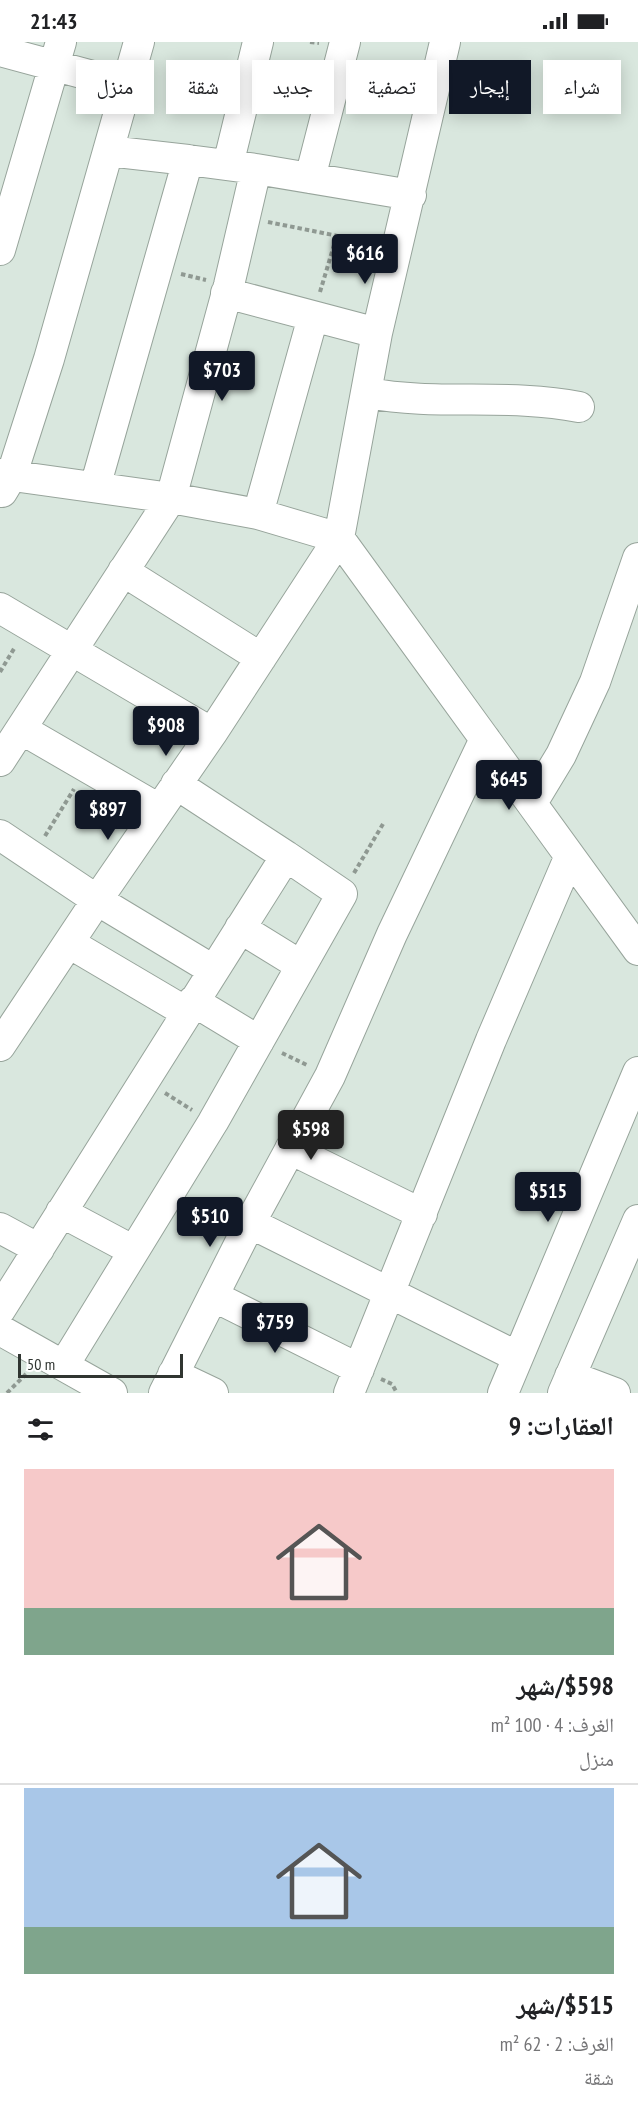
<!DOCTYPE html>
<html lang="ar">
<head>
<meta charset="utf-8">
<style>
  :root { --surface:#fff; --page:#f2f2f2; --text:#202124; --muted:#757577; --line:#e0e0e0; --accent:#111827 }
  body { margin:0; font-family:"PT Sans Narrow","Noto Naskh Arabic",sans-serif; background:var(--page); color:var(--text); direction:rtl; height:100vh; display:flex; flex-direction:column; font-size:22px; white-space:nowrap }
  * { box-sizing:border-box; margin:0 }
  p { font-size:20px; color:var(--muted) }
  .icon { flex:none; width:33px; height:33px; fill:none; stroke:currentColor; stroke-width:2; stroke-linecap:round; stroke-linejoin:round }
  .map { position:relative; height:1351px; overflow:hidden; direction:ltr }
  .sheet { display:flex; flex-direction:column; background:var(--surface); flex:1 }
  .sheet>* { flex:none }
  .banner { position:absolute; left:18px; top:18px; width:603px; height:54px; direction:rtl; display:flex; gap:12px }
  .scale { position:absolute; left:18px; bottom:15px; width:165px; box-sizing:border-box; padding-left:6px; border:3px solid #303531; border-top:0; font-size:16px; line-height:21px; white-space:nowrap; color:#303531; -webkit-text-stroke:4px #fff; paint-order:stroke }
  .price { position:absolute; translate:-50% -51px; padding:0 14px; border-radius:6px; background:var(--accent); color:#fff; font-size:20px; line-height:39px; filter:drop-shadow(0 2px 3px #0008) }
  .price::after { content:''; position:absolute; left:50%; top:36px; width:18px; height:14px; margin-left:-9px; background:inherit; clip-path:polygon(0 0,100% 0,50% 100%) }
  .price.current { background:#222; color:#fff }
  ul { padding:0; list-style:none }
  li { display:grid; align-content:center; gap:12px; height:318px; padding:0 24px }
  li+li { border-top:2px solid var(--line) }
  li span { display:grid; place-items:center; height:186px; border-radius:0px; color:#555 }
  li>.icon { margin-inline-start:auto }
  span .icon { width:108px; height:108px; fill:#fffc; stroke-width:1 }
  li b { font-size:26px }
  h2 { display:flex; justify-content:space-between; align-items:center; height:72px; padding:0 24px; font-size:26px }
  .pill { padding:0 21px; border-radius:0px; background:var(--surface); box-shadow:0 3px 15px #0003; font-size:21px; line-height:54px }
  .pill.current { background:var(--accent); color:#fff }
  .status { display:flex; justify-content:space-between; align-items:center; height:42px; padding:0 30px; background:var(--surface); direction:ltr }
  .status svg { height:16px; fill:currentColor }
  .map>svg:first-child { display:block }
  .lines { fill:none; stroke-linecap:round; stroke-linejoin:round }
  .minor-casing { stroke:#97a49b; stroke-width:32 }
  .path { stroke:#8f9992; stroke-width:4; stroke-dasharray:4.5 3; stroke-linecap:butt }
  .minor { stroke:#fff; stroke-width:30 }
</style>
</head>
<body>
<div class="status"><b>21:43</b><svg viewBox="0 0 49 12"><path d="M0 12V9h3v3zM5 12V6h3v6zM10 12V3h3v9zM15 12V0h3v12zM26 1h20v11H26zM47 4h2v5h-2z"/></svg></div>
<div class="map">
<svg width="638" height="1351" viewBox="0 0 638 1351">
  <rect width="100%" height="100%" fill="#d9e7de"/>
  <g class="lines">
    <defs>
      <path id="minor" d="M0,9L126,43
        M108,109L188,118
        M228,123L258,0
        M310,136L345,0
        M0,208L61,0
        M226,251L377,291
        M368,351C438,364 509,351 579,365
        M0,432L171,456L258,472L339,496L638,908
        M95,445L188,118L256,127L411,153
        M2,450L11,435L49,317L139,0
        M258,472L313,275
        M123,529L261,616
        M0,566L212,691
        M21,687L159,767
        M0,719L171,456L229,243L256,127
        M532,761L561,713L595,640L638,516
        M0,793L97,858L213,928
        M240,886L300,923
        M69,901L186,970
        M193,959L259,999
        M0,1004L97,858L212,691L339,496L377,291L445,0
        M290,1107L422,1172
        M61,1170L134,1209
        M250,1181L518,1315
        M0,1186L39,1207
        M213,1254L359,1327
        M0,1268L286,814L176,742
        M0,1288L112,1351
        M64,1323L213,1080L342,852L286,814
        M173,1332L213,1351
        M570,1334L615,1351
        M164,1351L250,1181L330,1034L392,892L485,697
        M349,1351L491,998L569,816
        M503,1351L638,1030
        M563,1351L638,1178"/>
    </defs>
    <use href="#minor" class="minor-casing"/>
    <path class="path" d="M310,0L319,1
      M272,40L309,45
      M268,180L373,201
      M181,232L206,238
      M320,250L337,193
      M0,630L15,605
      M45,794L74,747
      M354,831L383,782
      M282,1011L307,1023
      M165,1051L192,1068
      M381,1337L392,1342L397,1351
      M7,1351L26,1332"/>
    <use href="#minor" class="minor"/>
  </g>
</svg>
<div class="scale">50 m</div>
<b class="price" style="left:365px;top:243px">$616</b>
<b class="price" style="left:222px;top:360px">$703</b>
<b class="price" style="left:166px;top:715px">$908</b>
<b class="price" style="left:509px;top:769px">$645</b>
<b class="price" style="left:108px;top:799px">$897</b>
<b class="price current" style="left:311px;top:1119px">$598</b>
<b class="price" style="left:548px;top:1181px">$515</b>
<b class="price" style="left:210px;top:1206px">$510</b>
<b class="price" style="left:275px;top:1312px">$759</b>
<div class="banner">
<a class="pill">شراء</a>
<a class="pill current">إيجار</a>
<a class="pill">تصفية</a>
<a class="pill">جديد</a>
<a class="pill">شقة</a>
<a class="pill">منزل</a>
</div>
</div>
<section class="sheet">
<h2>العقارات: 9<svg class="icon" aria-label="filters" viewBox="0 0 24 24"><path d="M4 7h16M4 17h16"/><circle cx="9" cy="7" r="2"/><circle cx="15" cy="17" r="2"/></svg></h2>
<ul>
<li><span style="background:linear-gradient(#f6c9c9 75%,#7fa58c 0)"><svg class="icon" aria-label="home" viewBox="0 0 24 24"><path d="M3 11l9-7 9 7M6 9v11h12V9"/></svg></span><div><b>$598/شهر</b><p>الغرف: 4 · 100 m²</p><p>منزل</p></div></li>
<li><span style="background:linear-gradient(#a9c7e8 75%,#7fa58c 0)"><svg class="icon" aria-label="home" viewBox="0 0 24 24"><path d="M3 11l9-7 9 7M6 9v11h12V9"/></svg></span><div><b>$515/شهر</b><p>الغرف: 2 · 62 m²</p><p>شقة</p></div></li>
</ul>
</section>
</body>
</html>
